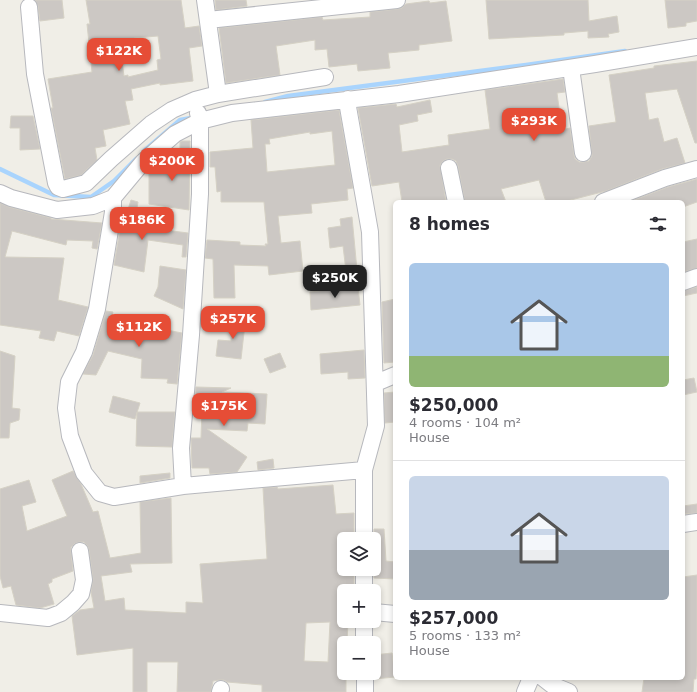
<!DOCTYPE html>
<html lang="en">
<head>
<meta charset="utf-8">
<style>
  :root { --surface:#fff; --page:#f7f7f7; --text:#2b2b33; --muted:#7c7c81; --line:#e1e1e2; --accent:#e64d36 }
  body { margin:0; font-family:"DejaVu Sans",sans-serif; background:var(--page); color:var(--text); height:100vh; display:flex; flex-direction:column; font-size:15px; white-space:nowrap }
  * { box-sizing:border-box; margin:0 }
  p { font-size:13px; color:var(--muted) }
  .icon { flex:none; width:22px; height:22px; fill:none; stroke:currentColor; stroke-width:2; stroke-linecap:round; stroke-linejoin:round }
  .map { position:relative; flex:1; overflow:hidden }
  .sheet { position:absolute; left:393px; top:200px; width:292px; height:480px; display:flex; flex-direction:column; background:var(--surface); border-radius:6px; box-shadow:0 2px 6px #0003 }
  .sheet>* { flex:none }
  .controls { position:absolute; left:337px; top:532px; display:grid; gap:8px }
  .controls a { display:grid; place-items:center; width:44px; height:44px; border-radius:6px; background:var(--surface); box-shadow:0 2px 6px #0003; font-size:20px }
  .price { position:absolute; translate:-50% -34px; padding:0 9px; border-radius:8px; background:var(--accent); color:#fff; font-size:13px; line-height:26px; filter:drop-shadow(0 1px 2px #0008) }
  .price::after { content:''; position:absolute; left:50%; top:24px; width:12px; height:9px; margin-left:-6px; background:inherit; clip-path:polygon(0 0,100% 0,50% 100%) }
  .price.current { background:#222; color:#fff }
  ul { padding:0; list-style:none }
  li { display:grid; align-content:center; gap:8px; height:212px; padding:0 16px }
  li+li { border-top:1px solid var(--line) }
  li span { display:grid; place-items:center; height:124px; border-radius:6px; color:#555 }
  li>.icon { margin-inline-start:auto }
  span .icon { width:72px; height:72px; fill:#fffc; stroke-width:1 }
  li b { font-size:17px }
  h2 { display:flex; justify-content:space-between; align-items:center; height:48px; padding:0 16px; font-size:17px }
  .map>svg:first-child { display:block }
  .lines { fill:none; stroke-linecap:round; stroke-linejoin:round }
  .stream { stroke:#a9d4fd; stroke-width:4.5 }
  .building { fill:#ccc8c4; stroke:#d5d1c5; fill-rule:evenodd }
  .minor-casing { stroke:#b7b8bd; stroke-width:18 }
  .minor { stroke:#fff; stroke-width:16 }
</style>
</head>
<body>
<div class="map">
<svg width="697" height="692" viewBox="0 0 697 692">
  <rect width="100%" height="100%" fill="#f0eee7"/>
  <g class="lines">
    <path class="stream" d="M265,102L288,96L526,65L625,51
      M144,151L180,120L191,118
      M0,169L54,195L91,197L114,181L136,159"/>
  </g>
  <path class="building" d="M35,0H62L64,18L40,21L38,6Z
    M86,0H181L185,28L199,26L202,46L189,48L193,81L160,85V83L131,89L133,100L125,101L130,124L103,130L106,146L95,148L97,160L81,175L65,179L51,108H53L48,79L92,72L87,24H90ZM158,36L161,59L157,60L158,70L128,77V75L124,76L120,47L135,45L134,38Z
    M215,0H246L247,6L216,10Z
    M486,0H588L589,21L617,16L619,32L608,34L609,37L588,38V31L564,33V35L489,39Z
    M665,0H697V21L686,23V26L668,28Z
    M429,1L430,3L446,1L452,41L419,45V50L388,53L390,68L358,71L357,64L329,67L327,49L315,50V40L276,46L280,75L226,83L219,28L322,17L323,20L370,17V12L398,9L402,8L406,4Z
    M697,61V143H695L677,89L645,93L649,120L658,118L664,142L677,138L685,163L662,169L606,191L563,202H546L539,180L501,189L506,202H465L458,166L456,161L452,159H447L443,161L440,165L446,202H402L399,182L372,186L358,108L396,104L397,107L430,100L432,112L417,115L418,121L399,125L402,152L449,145L448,135L490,129L485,90L563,79L565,92L557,93L562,130L570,128L574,155L575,159L579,162H584L589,161L592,156L589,126L616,122L609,75L654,68V66Z
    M339,110L353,188L347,189L348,200L311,204L312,213L278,216L281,243L300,241L303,271L269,275L268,266L234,265L235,298H214L213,259L205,258L207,240L240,242V245L266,246L265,244H268L264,202H221V191L217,192L215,167H210V152L253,148L251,120ZM332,131L335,165L267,172L265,144H270L269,139L310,132V134Z
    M11,116H33L40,149L20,150V128H10Z
    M182,141H190L189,210L149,204V170L156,163H180V142Z
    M697,179V202L683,207V202H629L668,187Z
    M131,200L138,202L134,226L188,233L186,257H182L183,245L148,240L144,272L114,265L121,224L123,225Z
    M0,203L9,207L51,218V219L102,223L97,249L92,248L93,241L67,240L66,245L12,231L5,257L64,258L58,300L88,307L79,336L57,331L54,341L39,338L41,331L0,325Z
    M352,217L357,270L346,271L343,246L330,248L328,228L341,226L340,219Z
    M697,239V268L683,272V242Z
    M160,266L186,270L183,309L154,296L158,287Z
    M358,287L360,305L311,310L310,292Z
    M697,287V293L683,296V291Z
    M395,299V362L384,363L382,302Z
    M106,311L113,312L111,319L182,333L177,384L167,383L168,379L141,378L142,359L108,351L96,375L83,374L93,355Z
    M233,314L246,315L241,359L216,356L218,340L231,341Z
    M364,350L365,378L348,379V372L321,374L320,354Z
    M0,351L15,356L12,408L20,409L19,420L10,423L9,438H0Z
    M280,353L286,367L270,373L264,359Z
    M694,378L697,392L683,395V380Z
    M196,387L231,388L222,392L267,394L265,424L248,423L247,431L207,429L247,457L237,472L210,474L209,468H192L191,438H201L202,410L194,409Z
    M395,392V422L385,423L384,393Z
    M113,396L140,403L135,419L109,412Z
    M137,412H175L172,447L136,446Z
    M273,459L274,468L258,470L257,462Z
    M73,471L81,484L93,512L98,511L110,558L141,553L140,502L171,498L172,563L130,564L132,572L101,576L105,601L124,598L125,610L186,613V602L203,603L200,564L267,559L263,488L277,487L278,489L333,485L336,514L354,513V539H344V569H354V587H349V591H344V621H348L347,643H344V673H346V692H262V685L227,682L224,680H219L213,681L211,692H177L178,662H147V692H133V648L77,655L72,616L80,610L94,608L91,592L93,579L89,550L87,545L84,542H79L74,544L71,547V552L73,571L52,579V582L48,584L54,604L40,608L16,605L11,586L3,588L0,576V489L29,480L36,502L22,506L27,531L67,516L52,480ZM330,622L328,662L304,661L306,623Z
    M170,473V478L140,483V476Z
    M697,504V513L683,514V506Z
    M374,529H384L386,561L395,562V579L374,578Z
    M697,575V666L696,679H694L693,692H642L644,678H683V577Z
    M392,653L395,677L374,679V655Z"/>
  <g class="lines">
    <defs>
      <path id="minor" d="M205,0L218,94
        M29,7L35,74L56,183L58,187L63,189L86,183L111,159L151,124L172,110L195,100L218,94L325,77
        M208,20L397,0
        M571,68L583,153
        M348,99V107L370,232L376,426L364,470V539
        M449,168L456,202
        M0,193L11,198L57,210L93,206L113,198L143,162L175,134L200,121L232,113L399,94L595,64L697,47
        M113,198V212L97,309L84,352L69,382L66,408L70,436L84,473L100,493L114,497L183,486L364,470
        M603,202L665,178L697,169
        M683,282L697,277
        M376,383L395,375
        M183,486L181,448L191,335L200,194V121L198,113
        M683,524L697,522
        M364,591V569
        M374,612L395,614
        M0,613L48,618L61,613L73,603L81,594L84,580L80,551
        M364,621V643
        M365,673V692
        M543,678L552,685L569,692
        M220,692L221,689
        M525,692L531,678"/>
    </defs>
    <use href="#minor" class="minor-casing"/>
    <use href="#minor" class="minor"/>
  </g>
</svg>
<div class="controls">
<a><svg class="icon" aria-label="layers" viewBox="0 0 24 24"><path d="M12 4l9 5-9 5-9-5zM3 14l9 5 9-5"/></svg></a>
<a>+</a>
<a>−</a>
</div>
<b class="price" style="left:119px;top:72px">$122K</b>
<b class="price" style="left:534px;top:142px">$293K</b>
<b class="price" style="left:172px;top:182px">$200K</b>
<b class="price" style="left:142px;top:241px">$186K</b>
<b class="price current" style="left:335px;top:299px">$250K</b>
<b class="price" style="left:233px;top:340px">$257K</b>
<b class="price" style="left:139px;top:348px">$112K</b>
<b class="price" style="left:224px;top:427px">$175K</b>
<section class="sheet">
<h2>8 homes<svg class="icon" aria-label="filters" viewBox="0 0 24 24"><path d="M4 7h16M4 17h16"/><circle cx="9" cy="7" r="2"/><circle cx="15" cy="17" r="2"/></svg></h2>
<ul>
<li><span style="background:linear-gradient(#a9c7e8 75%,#8fb573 0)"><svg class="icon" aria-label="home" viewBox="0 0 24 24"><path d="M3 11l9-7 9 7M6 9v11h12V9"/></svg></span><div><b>$250,000</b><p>4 rooms · 104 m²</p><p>House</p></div></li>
<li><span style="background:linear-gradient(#c9d6e8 60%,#9aa5b1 0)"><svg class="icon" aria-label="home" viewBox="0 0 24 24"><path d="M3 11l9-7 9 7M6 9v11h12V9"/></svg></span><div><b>$257,000</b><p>5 rooms · 133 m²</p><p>House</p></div></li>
</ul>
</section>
</div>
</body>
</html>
